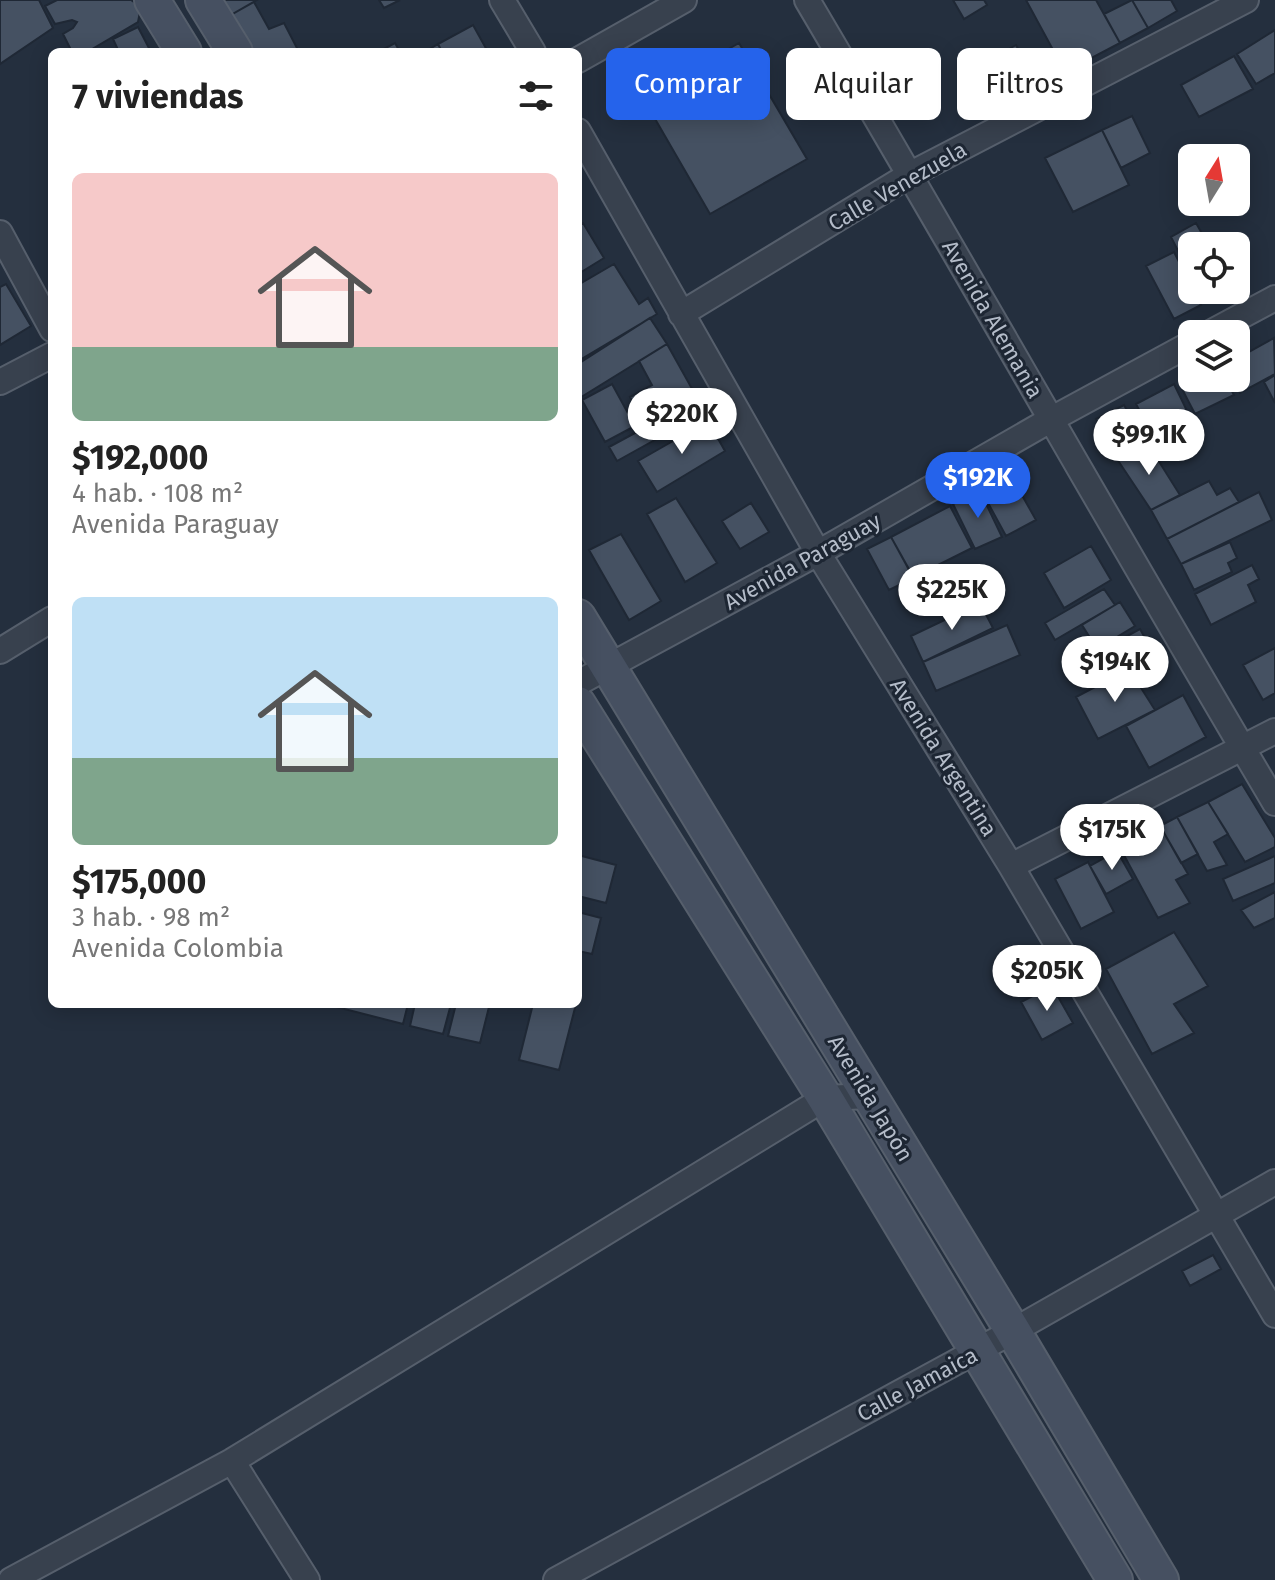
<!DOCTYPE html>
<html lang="es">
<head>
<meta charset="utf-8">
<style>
  :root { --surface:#fff; --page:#f6f6f6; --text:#222; --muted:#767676; --accent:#2563eb }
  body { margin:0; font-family:"Fira Sans",sans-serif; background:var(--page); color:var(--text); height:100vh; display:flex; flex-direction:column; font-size:30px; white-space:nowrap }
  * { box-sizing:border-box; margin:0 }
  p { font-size:26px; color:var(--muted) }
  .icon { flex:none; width:44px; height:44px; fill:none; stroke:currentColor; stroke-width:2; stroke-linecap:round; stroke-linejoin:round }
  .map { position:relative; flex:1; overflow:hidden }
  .sheet { position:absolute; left:48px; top:48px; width:534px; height:960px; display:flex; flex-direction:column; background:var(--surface); border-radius:12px; box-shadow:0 4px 20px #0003 }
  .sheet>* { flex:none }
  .top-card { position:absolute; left:606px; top:48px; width:548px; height:72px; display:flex; gap:16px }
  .needle { width:52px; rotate:11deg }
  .fabs { position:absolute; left:1178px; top:144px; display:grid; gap:16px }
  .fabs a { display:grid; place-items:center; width:72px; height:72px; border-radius:12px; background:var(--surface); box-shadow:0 4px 20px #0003; font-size:40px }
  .price { position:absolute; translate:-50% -68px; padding:0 18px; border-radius:28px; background:#fff; color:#222; font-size:26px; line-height:52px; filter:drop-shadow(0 2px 4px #0008) }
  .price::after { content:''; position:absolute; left:50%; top:48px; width:24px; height:18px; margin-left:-12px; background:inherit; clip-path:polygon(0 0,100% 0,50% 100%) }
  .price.on { background:var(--accent); color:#fff }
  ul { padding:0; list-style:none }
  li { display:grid; align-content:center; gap:16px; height:424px; padding:0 24px }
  li span { display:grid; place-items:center; height:248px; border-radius:12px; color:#555 }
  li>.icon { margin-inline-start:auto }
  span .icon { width:144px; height:144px; fill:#fffc; stroke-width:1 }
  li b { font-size:34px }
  h2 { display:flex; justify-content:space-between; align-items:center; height:96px; padding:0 24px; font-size:34px }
  .pill { padding:0 28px; border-radius:12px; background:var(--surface); box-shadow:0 4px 20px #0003; font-size:28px; line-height:72px }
  .pill.on { background:var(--accent); color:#fff }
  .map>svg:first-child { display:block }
  .building { fill:#455162; stroke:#1f2835; stroke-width:2 }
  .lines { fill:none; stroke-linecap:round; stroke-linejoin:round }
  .street-casing { stroke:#565f6c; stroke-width:28 }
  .secondary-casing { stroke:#565f6c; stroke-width:38 }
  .street { stroke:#38414e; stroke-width:24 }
  .secondary { stroke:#465061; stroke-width:34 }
  .labels { text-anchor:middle; stroke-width:6; stroke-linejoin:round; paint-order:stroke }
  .street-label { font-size:22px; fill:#b4bcc9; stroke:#1d2633 }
</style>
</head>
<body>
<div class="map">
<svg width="1275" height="1580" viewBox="0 0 1275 1580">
  <rect width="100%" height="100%" fill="#242f3e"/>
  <path class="building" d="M0,0H39L53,28L0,64Z
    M57,0H131L141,7L138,22L87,52H72L63,34L73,28L77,22L72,20L55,24L45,6Z
    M211,0H257L222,20Z
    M379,0H400L384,8Z
    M953,0H984L987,5L964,19Z
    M1026,0H1096L1120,43L1065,72Z
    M1132,0L1148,28L1120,43L1104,14Z
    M1132,0H1171L1177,11L1148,28Z
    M254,2L269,29L284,23L299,52H242L222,20Z
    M473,25L488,52H442L438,44Z
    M138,27L151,52H119L113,39Z
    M1275,30V73L1256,84L1237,54Z
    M395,43L400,52H378Z
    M739,43L807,159L710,214L643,98Z
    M438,44L442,52H425Z
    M1016,45L1034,78L1007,93L988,61Z
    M1234,56L1253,89L1199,117L1181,85Z
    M1132,116L1150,153L1121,168L1102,130Z
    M1102,130L1129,185L1073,212L1045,158Z
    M583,223L604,258L578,274V226Z
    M1196,223L1209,246H1192V278L1171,237Z
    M1174,252L1201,305L1174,319L1146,266Z
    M614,264L639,304L648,298L657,314L578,361V285Z
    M6,284L31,326L0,345V287Z
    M1198,290H1232L1204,302Z
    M650,318L667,344L578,399V364Z
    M1274,338L1275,374L1240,393L1232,378H1236V359Z
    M667,344L705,412L617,461L609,447L646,427L630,397L652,385L639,361Z
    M1275,375V403L1264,382Z
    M1199,378H1225L1234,395L1195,414L1181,387Z
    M612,384L635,426L605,442L582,400Z
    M1174,384L1189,415L1152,434L1136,404Z
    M1124,405L1129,414L1101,429L1096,419Z
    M1134,413L1147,439L1114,456L1101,431Z
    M708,421L725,451L657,492L638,461Z
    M1148,444L1180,495L1151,510L1117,459Z
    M1010,474L1036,520L1006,536L981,490Z
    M1209,481L1217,495L1230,488L1239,502L1167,539L1151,510Z
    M980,491L1002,537L975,549L953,504Z
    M1259,492L1272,520L1181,564L1167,539Z
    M676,498L717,563L685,582L647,514Z
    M751,503L769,532L740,549L722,521Z
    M950,506L972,548L930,569L937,582L920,590L891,537Z
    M621,534L661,601L629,620L589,550Z
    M891,537L914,578L889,590L867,549Z
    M1230,542L1237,558L1228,563L1232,572L1194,590L1181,564Z
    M1091,546L1111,580L1064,608L1044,573Z
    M1252,565L1259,579L1248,585L1256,602L1211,625L1195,594Z
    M1104,589L1115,605L1055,640L1045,623Z
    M1120,602L1135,626L1097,649L1082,625Z
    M980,603L993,628L923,662L911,636Z
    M1007,625L1020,655L936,691L923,662Z
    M1140,629L1154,654L1129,669L1114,643Z
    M1275,648V693L1263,700L1243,665Z
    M1129,669L1155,710L1098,739L1076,697Z
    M1183,695L1206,737L1149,768L1126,726Z
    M1242,784L1275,838V847L1245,862L1208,802Z
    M1208,802L1228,834L1214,842L1227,865L1207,871L1177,817Z
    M1177,817L1198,854L1181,863L1160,826Z
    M1160,826L1188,874L1176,880L1190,903L1158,918L1119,846Z
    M1117,851L1133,879L1106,894L1090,866Z
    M578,855L616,865L606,903L578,896Z
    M1275,856V883L1233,901L1223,879Z
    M1088,862L1114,912L1081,929L1055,879Z
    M1275,892V918L1254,928L1241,910Z
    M578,912L601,918L592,954L578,951Z
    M1174,932L1208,986L1174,1004L1194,1033L1152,1054L1106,969Z
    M1052,986L1073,1023L1042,1040L1021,1002Z
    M325,1004H408L403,1024Z
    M415,1004H451L443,1034L410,1026Z
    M456,1004H475L489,1007L480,1043L448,1036Z
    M533,1004H576L559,1070L519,1060Z
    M1213,1255L1221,1269L1190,1286L1182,1271Z"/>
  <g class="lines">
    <defs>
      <path id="street" d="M502,0L533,52
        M807,0C965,267 1117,537 1275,803
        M578,60L684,0
        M578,131L818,553L1011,866L1275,1315
        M0,233L52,329
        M681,314L911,174L1246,0
        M1208,334L1275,298
        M0,382L52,355
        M0,651L52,619
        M578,683L818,553L1050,420L1192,343
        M1011,866L1275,731
        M232,1461L307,1580
        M11,1580L232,1461L825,1098L869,1096
        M556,1580L1013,1331L1275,1182"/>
      <path id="secondary" d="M152,0L184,52
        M203,0L235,52
        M578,617L1013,1331L1161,1580
        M578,704L825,1098L1115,1580"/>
    </defs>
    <use href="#street" class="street-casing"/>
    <use href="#secondary" class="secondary-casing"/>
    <use href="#street" class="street"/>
    <use href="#secondary" class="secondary"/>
  </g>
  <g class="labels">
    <g class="street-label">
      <text transform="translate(897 186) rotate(-30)" y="8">Calle Venezuela</text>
      <text transform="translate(993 319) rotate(60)" y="8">Avenida Alemania</text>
      <text transform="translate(802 561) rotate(-29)" y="8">Avenida Paraguay</text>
      <text transform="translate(944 757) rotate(58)" y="8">Avenida Argentina</text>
      <text transform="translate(871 1098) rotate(59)" y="8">Avenida Japón</text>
      <text transform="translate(917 1384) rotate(-28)" y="8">Calle Jamaica</text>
    </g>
  </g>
</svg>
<div class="fabs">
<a><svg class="needle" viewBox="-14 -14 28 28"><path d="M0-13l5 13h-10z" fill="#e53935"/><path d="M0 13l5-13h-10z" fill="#767676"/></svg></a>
<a><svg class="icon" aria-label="locate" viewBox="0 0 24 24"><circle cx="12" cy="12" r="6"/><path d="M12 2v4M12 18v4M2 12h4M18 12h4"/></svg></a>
<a><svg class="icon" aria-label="layers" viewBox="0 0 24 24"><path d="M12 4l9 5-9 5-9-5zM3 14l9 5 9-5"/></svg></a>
</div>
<b class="price" style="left:682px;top:456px">$220K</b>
<b class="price" style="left:1149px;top:477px">$99.1K</b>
<b class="price on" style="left:978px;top:520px">$192K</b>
<b class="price" style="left:952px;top:632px">$225K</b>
<b class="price" style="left:1115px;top:704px">$194K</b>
<b class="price" style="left:1112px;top:872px">$175K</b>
<b class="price" style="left:1047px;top:1013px">$205K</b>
<div class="top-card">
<a class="pill on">Comprar</a>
<a class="pill">Alquilar</a>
<a class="pill">Filtros</a>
</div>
<section class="sheet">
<h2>7 viviendas<svg class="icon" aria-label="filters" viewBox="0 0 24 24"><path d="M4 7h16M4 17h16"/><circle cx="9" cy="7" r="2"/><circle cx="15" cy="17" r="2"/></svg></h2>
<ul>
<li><span style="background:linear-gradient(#f6c9c9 70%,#7fa58c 0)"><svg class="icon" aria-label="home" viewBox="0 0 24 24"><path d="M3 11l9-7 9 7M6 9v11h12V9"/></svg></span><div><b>$192,000</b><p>4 hab. · 108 m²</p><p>Avenida Paraguay</p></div></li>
<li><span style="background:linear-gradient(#bfe0f5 65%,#7fa58c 0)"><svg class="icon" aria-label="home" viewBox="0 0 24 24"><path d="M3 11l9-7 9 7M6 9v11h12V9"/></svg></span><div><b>$175,000</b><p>3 hab. · 98 m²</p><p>Avenida Colombia</p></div></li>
</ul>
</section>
</div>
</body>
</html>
